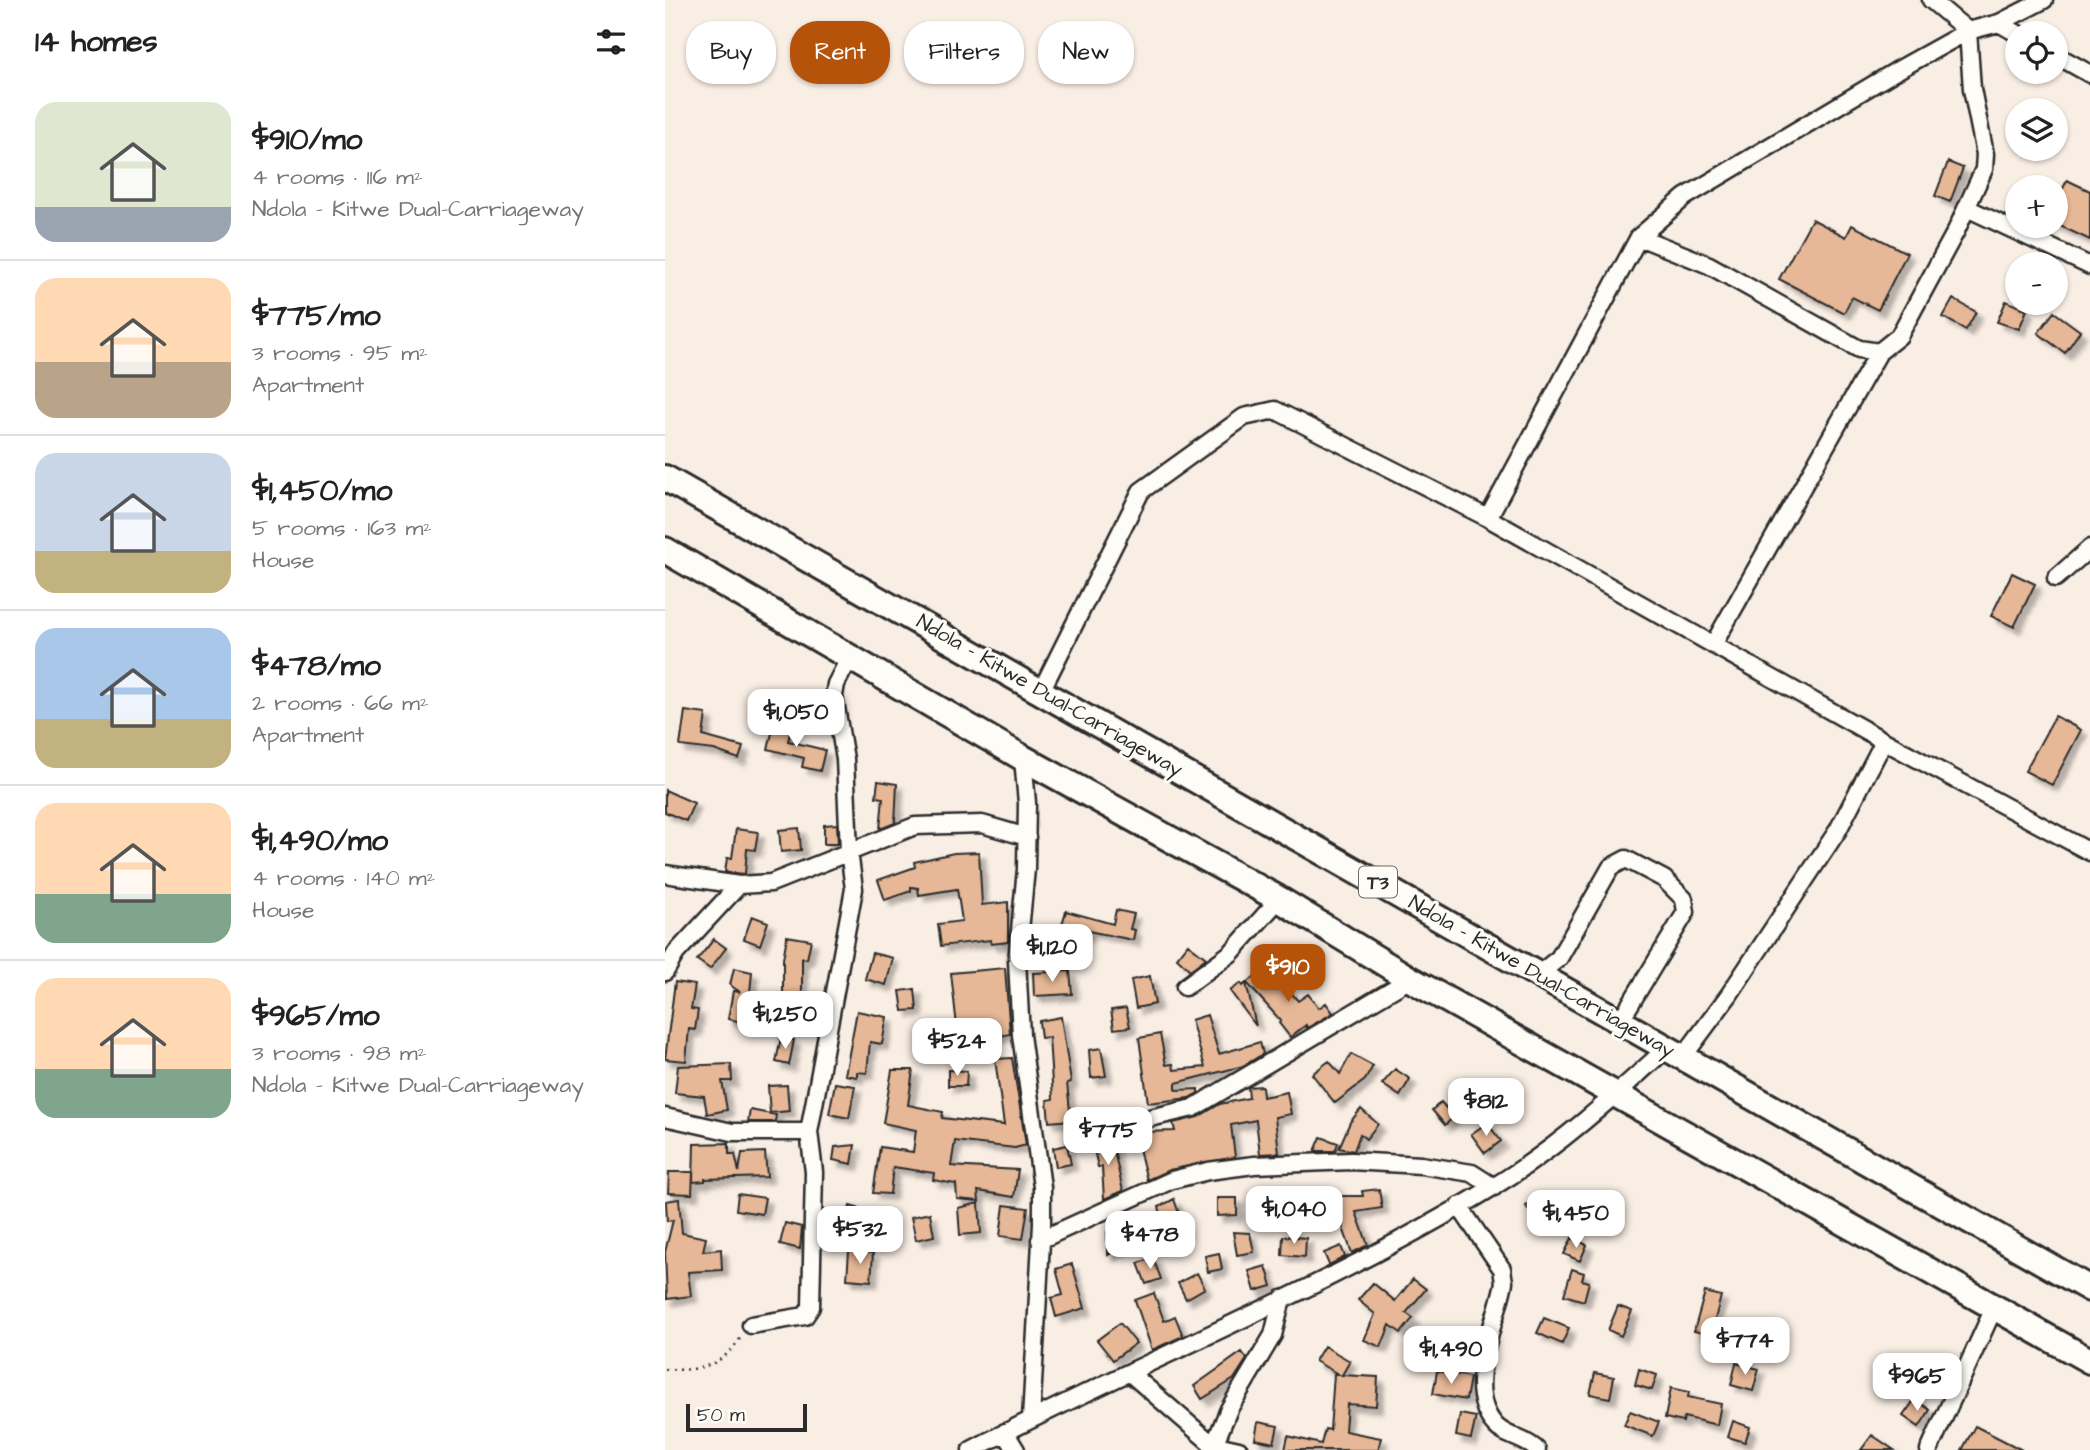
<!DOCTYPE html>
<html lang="en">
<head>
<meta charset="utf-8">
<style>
  :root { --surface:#fff; --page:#f6f6f6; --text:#222; --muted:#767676; --line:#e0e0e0; --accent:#b45309 }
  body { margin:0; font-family:"Architects Daughter",sans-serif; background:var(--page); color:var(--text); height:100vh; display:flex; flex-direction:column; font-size:26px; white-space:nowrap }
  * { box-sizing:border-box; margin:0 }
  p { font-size:23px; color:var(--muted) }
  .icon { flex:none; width:38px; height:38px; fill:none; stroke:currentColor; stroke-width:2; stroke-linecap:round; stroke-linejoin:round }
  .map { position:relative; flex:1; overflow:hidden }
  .sheet { display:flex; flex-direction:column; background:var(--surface); width:665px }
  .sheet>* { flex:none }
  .guide { position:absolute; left:21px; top:21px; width:665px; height:63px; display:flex; gap:14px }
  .buttons { position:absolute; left:1340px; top:21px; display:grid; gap:14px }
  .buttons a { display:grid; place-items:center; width:63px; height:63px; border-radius:50%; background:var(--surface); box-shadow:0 2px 5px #0004; font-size:35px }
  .scale { position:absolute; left:21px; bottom:18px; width:121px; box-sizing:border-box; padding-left:7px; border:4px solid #2b2b2b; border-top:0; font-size:19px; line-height:24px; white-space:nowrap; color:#2b2b2b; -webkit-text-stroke:5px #fdfcf7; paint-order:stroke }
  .price { position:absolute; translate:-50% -60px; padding:0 16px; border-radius:14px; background:#fff; color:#222; font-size:23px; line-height:46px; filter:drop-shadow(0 2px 4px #0008) }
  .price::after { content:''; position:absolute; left:50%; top:42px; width:21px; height:16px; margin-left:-10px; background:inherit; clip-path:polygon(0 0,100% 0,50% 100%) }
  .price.on { background:var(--accent); color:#fff }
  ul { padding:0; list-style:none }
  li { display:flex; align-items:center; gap:21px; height:175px; padding:0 35px }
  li+li { border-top:2px solid var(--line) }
  li span { display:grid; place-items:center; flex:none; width:196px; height:140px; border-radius:21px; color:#555 }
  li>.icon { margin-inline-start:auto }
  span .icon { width:84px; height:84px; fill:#fffc; stroke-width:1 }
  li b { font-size:30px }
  h2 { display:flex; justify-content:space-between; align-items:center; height:84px; padding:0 35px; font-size:30px }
  .tag { padding:0 24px; border-radius:28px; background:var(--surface); box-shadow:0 2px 5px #0004; font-size:24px; line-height:63px }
  .tag.on { background:var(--accent); color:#fff }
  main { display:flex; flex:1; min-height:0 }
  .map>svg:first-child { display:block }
  .building { fill:#e7b897; stroke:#2b2b2b; stroke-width:2; filter:url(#shadow) }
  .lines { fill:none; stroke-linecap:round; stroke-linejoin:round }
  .minor-casing { stroke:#2b2b2b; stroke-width:21 }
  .highway-casing { stroke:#2b2b2b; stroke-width:30 }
  .path { stroke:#2b2b2b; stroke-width:2.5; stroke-dasharray:2 5; stroke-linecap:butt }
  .minor { stroke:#fdfcf7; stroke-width:16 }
  .highway { stroke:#fdfcf7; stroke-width:24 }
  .labels { text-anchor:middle; stroke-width:6; stroke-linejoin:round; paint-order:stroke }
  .shield { fill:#fdfcf7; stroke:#6a6a68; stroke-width:2 }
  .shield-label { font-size:19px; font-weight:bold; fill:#2b2b2b }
  .street-label { font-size:21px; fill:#2b2b2b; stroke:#fdfcf7 }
</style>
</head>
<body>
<main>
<section class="sheet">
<h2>14 homes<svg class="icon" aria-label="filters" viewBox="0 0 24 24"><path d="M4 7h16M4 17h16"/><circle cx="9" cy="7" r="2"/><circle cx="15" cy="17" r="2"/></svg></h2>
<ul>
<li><span style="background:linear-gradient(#dfe7d0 75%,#9aa5b1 0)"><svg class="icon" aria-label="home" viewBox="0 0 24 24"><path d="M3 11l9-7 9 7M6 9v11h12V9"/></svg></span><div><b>$910/mo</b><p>4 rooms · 116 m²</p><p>Ndola - Kitwe Dual-Carriageway</p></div></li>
<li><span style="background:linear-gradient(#ffd9b3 60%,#b9a48a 0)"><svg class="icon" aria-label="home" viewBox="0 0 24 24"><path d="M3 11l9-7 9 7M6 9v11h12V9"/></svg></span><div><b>$775/mo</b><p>3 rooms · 95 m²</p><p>Apartment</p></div></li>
<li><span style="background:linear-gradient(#c9d6e8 70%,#c2b280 0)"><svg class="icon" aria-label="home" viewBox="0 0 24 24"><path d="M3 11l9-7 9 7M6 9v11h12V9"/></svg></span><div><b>$1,450/mo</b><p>5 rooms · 163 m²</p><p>House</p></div></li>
<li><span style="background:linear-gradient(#a9c7e8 65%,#c2b280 0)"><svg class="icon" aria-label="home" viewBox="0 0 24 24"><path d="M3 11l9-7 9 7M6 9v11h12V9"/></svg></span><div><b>$478/mo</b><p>2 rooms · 66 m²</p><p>Apartment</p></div></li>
<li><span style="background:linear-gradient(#ffd9b3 65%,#7fa58c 0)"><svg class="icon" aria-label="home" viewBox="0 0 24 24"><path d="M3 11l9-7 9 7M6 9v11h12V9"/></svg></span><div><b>$1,490/mo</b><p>4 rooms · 140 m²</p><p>House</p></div></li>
<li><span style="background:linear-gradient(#ffd9b3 65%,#7fa58c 0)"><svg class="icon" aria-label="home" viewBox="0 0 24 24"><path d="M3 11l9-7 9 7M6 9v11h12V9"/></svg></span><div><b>$965/mo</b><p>3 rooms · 98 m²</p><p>Ndola - Kitwe Dual-Carriageway</p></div></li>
</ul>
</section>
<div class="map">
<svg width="1425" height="1450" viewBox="0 0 1425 1450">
  <defs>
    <filter id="shadow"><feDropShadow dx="6" dy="6" stdDeviation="2" flood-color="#0004"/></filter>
  </defs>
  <rect width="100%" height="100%" fill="#f9eee4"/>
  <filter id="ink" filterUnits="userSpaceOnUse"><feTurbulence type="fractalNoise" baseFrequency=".0143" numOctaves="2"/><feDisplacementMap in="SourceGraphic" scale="14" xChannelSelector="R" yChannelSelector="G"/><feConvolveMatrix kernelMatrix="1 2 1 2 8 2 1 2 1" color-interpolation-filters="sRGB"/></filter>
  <g filter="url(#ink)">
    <path class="building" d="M1283,162L1298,168L1285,202L1270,196Z
      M1402,180L1425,191V240L1391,224V203Z
      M1147,219L1181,237L1187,225L1242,253L1213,310L1187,297L1179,313L1114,279Z
      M1288,299L1311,312L1301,330L1278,317Z
      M1341,301L1362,310L1354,329L1332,322Z
      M1389,312L1415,331L1400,353L1373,333Z
      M1347,573L1370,584L1349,627L1326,616Z
      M20,711L41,714L38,736L78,747L74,759L49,750L15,746Z
      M1390,716L1416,730L1387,785L1360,771Z
      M109,725L126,730L123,741L160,750L155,771L137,767L139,758L103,749Z
      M213,781L232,784L230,823L215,829L218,798L211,797Z
      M0,790L29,803L21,821L0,812Z
      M172,824L173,844H159V825Z
      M134,828L136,850L116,852L114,830Z
      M71,829L93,832L90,850L82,849L80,874L60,872L62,858H67Z
      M314,852L317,905L343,902V942L326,944L325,940L276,946L273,924L297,921L292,889L254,895L253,888L246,887V891L220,900L213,880L250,867L249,862L289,853Z
      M451,910L469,914L465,929L470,930L468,940L423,931L422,936L396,928L401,911L448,924Z
      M87,916L103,922L95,945L79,939Z
      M369,931L400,940L395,957L364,948Z
      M122,936L146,940L142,959L137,958V993L127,1030L104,1023L110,1002L118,1004V959Z
      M49,939L61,948L45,969L32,960Z
      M523,944L541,958L525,970L512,958Z
      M207,953L228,958L221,985L200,979Z
      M69,968L87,972L82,1023L63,1019L68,991L75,992L65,985Z
      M340,968L345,1034L294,1044L286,973Z
      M598,969L610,982L614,979L633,1001L643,994L654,1008L661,1003L668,1013L642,1028L641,1025L625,1037L614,1023L616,1021L582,983Z
      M405,971L407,994L369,996L368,973Z
      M485,976L490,1004L471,1008L466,980Z
      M10,982L30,985L26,1009L33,1010L30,1030L24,1029L21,1061L0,1059Z
      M576,983L578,986L581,983L591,1026L565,991Z
      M250,989L252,1010L238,1011L235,991Z
      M461,1008L465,1027L449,1029L446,1010Z
      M192,1011L222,1017L217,1044L205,1042L202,1073L192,1072V1077L180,1075Z
      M542,1015L554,1054L595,1042L598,1054L578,1066L511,1083V1090L533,1089V1093L524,1098L483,1103L474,1038L495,1034L501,1065L508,1064L509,1070L540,1067L526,1020Z
      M396,1017L406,1082L402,1083L406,1120L384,1122L382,1100L388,1099L384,1037L376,1038L374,1021Z
      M116,1037L129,1040L124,1065L111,1062Z
      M436,1048L441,1076L426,1078L424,1050Z
      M686,1054L708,1066L700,1080L670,1103L647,1074L664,1061L675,1074Z
      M347,1058L361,1145L350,1148L290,1141L286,1166L353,1170L349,1197L313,1191L314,1201L292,1199L291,1184L268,1180L269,1173L228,1167L225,1194L208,1193L215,1147L248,1152L251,1130L218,1123L227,1070H248L243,1105L278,1112L277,1118L339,1125L330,1059Z
      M66,1064L67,1081H57L62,1110L42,1114L39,1096L10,1093L13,1066Z
      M730,1069L745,1079L735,1096L717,1084Z
      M283,1070L302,1071L301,1086H283Z
      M170,1083L190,1086L184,1118L164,1114Z
      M122,1085L124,1111L105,1113L103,1086Z
      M597,1086L598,1097L622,1092L626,1114L610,1117L614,1153L595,1154L591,1120L566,1125L570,1157L504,1170L482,1180L475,1153V1132L510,1131L508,1123L533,1117L555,1104L584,1098L583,1087Z
      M776,1102L789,1117L780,1125L767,1110Z
      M696,1109L713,1124L701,1139L695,1134L689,1151L674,1148L685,1122Z
      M85,1110L111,1115L110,1122H83Z
      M822,1123L836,1141L820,1153L806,1134Z
      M446,1137L458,1191L439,1199L437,1167H433L427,1141Z
      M656,1137L673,1143L670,1151H650Z
      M64,1143V1154H70L74,1172L77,1153L100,1152L102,1177L40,1179V1181L28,1182L29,1144Z
      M190,1145L187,1164L168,1160L170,1147Z
      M402,1145L406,1164L391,1167L388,1148Z
      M4,1172H28L27,1194L3,1193Z
      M714,1189L717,1208L691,1212L703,1245L687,1253L673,1214H653V1196H698L697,1191Z
      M604,1191H624V1208H605Z
      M73,1194L100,1198L97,1214L71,1210Z
      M876,1197L888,1215L873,1225L861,1206Z
      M552,1198H572V1215L552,1216Z
      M14,1199L17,1233L41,1238L38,1251L56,1249L57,1270L23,1272L26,1296L2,1299L0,1252L8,1220L2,1221L1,1201Z
      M509,1199L520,1231L503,1237L494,1207Z
      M314,1203L316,1233L295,1235L293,1208Z
      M339,1205L363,1208L358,1239L335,1236Z
      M185,1206L202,1211L196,1234L179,1229Z
      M265,1213L269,1236L251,1240L246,1217Z
      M120,1223L137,1227L135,1249L115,1244Z
      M460,1223L469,1241L443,1255L442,1232Z
      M568,1232L585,1233L589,1252L572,1255Z
      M618,1236L641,1238L640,1257L617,1255Z
      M907,1238L922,1245L915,1261L899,1254Z
      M676,1246L680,1257L664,1265L659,1253Z
      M184,1251L208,1253L206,1281L182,1279Z
      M554,1253L557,1269L543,1272L540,1256Z
      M488,1258L496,1279L481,1284L473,1263Z
      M407,1264L420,1308L391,1317L386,1298L398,1295L391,1269Z
      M601,1266L607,1286L590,1291L584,1271Z
      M907,1269L919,1273L917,1280L924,1282L919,1301L899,1295Z
      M532,1273L540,1288L521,1299L513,1283Z
      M748,1279L761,1289L741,1313L748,1318L736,1333L725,1325L716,1347L699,1340L710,1314L693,1300L708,1283L730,1301Z
      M1040,1292L1056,1296L1046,1335L1029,1331Z
      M489,1293L499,1321L510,1316L518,1336L487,1350L470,1300Z
      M953,1306L967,1311L956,1336L943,1330Z
      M879,1318L904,1328L897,1344L872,1333Z
      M455,1323L471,1343L448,1360L432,1340Z
      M659,1346L685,1361L677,1375L713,1377L711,1406L682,1404L680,1431L716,1438L713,1450H620L623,1436L656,1444L660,1429L665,1430L669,1374H673L650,1361Z
      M577,1352L582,1359L569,1379L537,1399L529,1386Z
      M1071,1363L1094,1369L1088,1391L1066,1385Z
      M974,1369L992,1375L987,1390L970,1385Z
      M772,1371L805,1377L801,1400L768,1394Z
      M930,1373L949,1377L945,1398L925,1394Z
      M1006,1388L1024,1392L1023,1397L1056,1404L1052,1425L1019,1417L1018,1422L1000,1418Z
      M1250,1399L1265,1410L1254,1427L1238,1416Z
      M965,1411L994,1422L988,1436L959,1425Z
      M795,1414L811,1417L806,1439L791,1436Z
      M1068,1421L1085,1427L1080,1442L1063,1437Z
      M593,1422L613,1426L609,1443L590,1439Z
      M1310,1426L1357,1450H1297Z
      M1207,1435L1229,1450H1196Z"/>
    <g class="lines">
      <defs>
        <path id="minor" d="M1334,23L1353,34
          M1391,55L1425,74
          M1302,208L1425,266
          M974,237L1044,265L1194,349L1214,352L1234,336L1291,231L1319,169L1320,154L1307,89L1303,31L1266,0
          M823,518L974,237L1020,197L1231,71L1303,31L1334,23L1379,0
          M1391,578L1425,548
          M1048,645L1214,352
          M376,691L476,491L579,417L610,410L823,518L1219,741L1425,852
          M358,758L362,803L361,869L352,961L356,1035L377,1187V1224L366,1419
          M0,874L74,885L106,883L250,826L317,824L362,837
          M0,972L11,953L74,885
          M874,974L894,958L946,867L961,859L999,879L1019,899L1021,912L955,1021
          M520,987L566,953L614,899
          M1018,1057L1064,995L1173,830L1219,741
          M0,1117L67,1132H144
          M485,1118L528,1108L745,979
          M794,1206L837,1269L839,1282C832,1323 797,1388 830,1425C840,1437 861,1438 872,1450
          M375,1240L507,1180L543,1171L589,1165L686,1161L756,1165L807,1173L829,1187
          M86,1325L140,1316L146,1307L149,1172L144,1132L189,889L184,851L180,759L169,696L171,684L185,657
          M466,1374L547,1444L574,1450
          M340,1432L351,1450
          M306,1450C479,1360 661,1289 828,1187C891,1149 947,1098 1002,1048
          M547,1450L564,1409L608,1335L617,1299
          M1264,1450L1329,1308"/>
        <path id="highway" d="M0,478L1425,1289
          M0,550L358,758L614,899L745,979L1425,1361"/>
      </defs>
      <use href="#minor" class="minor-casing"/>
      <use href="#highway" class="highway-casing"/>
      <path class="path" d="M0,1369C34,1372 59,1366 77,1335"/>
      <use href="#minor" class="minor"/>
      <use href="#highway" class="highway"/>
    </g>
  </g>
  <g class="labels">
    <rect class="shield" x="694" y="866.5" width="38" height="31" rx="5"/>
    <g class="shield-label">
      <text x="713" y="889">T3</text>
    </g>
    <g class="street-label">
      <text transform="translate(385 695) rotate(30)" y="7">Ndola - Kitwe Dual-Carriageway</text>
      <text transform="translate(877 976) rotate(30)" y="7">Ndola - Kitwe Dual-Carriageway</text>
    </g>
  </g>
</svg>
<div class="buttons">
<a><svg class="icon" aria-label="locate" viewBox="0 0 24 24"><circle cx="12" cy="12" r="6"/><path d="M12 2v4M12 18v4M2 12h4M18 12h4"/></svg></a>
<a><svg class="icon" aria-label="layers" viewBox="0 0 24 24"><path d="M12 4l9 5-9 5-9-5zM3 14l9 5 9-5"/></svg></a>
<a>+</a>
<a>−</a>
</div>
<div class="scale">50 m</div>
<b class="price" style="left:131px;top:749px">$1,050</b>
<b class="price" style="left:387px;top:984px">$1,120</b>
<b class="price on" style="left:623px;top:1004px">$910</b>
<b class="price" style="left:120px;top:1051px">$1,250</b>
<b class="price" style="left:292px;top:1078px">$524</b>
<b class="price" style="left:821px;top:1138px">$812</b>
<b class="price" style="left:443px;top:1167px">$775</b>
<b class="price" style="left:629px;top:1246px">$1,040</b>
<b class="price" style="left:911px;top:1250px">$1,450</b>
<b class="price" style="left:195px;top:1266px">$532</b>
<b class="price" style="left:485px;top:1271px">$478</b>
<b class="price" style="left:1080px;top:1377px">$774</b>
<b class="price" style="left:786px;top:1386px">$1,490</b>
<b class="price" style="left:1252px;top:1413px">$965</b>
<div class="guide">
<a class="tag">Buy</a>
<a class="tag on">Rent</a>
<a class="tag">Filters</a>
<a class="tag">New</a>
</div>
</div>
</main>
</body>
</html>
